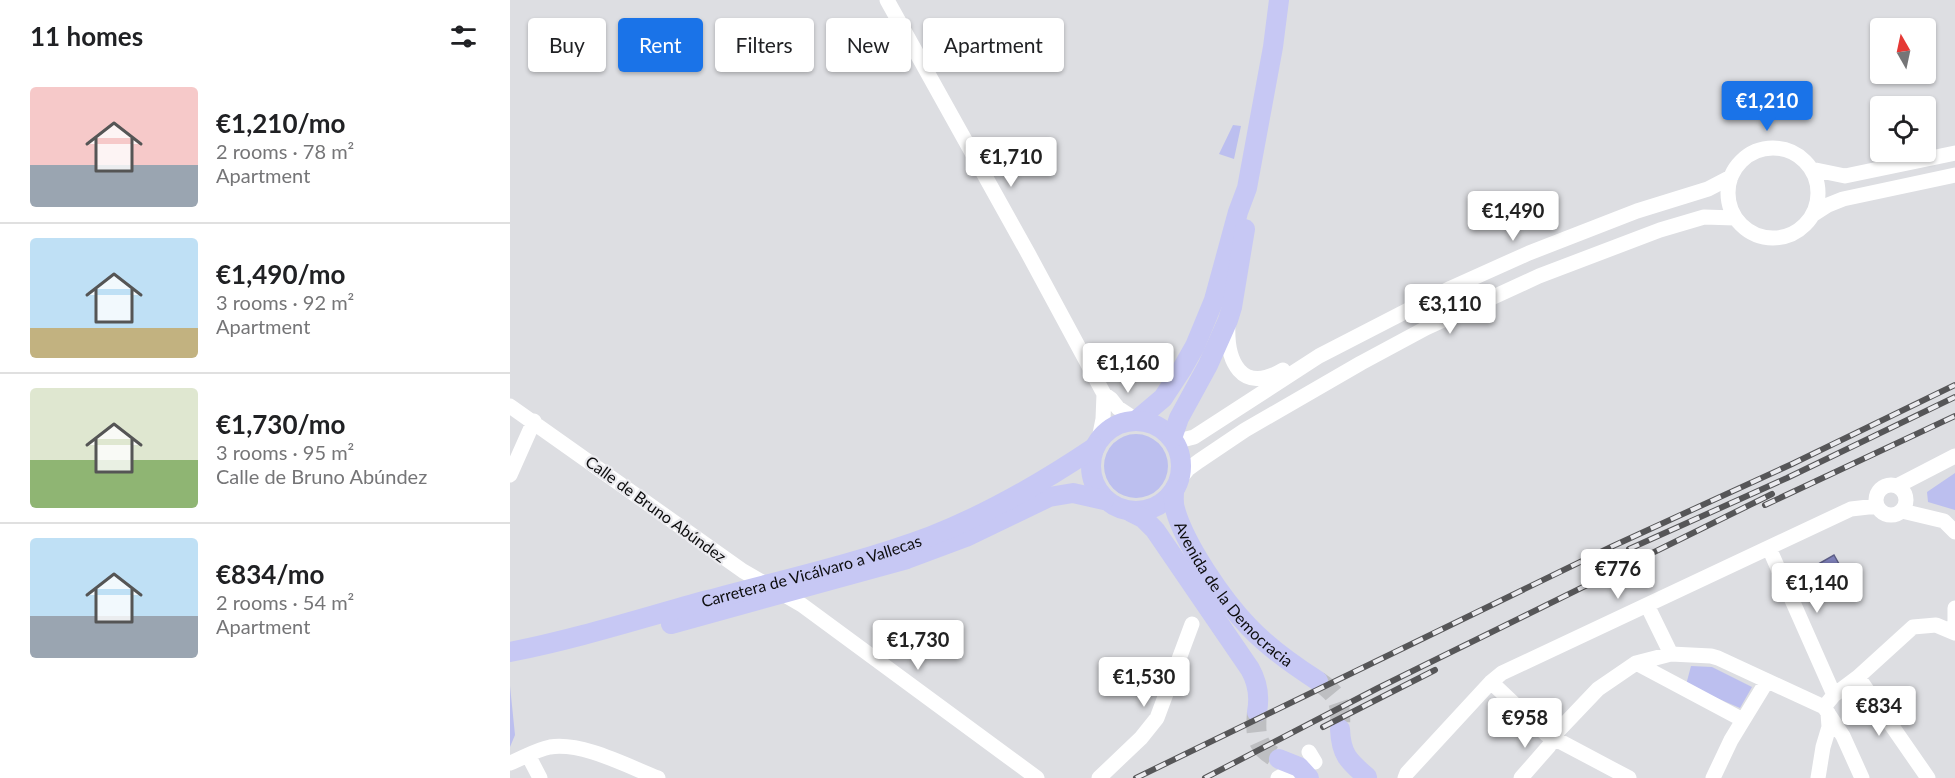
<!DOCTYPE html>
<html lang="en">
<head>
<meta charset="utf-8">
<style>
  :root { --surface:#fff; --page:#f6f6f6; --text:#202124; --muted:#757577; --line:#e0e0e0; --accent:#1a73e8 }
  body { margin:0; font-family:Lato,sans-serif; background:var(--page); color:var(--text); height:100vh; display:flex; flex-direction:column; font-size:22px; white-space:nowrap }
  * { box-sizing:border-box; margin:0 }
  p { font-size:20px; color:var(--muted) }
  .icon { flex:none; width:33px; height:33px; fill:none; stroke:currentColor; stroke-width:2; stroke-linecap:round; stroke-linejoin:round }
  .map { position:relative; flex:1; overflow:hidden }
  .drawer { display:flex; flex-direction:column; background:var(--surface); width:510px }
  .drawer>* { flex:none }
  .hud { position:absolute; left:18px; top:18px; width:570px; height:54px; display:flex; gap:12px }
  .needle { width:39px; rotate:351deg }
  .buttons { position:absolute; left:1360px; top:18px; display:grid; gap:12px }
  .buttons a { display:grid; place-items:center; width:66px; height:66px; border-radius:6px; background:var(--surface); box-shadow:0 2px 4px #0004; font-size:30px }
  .price { position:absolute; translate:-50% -51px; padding:0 14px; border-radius:6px; background:#fff; color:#222; font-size:20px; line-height:39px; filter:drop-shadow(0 2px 3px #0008) }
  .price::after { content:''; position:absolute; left:50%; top:36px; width:18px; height:14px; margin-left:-9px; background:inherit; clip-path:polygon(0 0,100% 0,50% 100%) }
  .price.on { background:var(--accent); color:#fff }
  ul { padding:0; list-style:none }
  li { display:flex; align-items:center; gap:18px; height:150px; padding:0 30px }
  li+li { border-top:2px solid var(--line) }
  li span { display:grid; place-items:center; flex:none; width:168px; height:120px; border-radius:6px; color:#555 }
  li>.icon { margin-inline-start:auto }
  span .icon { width:72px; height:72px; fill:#fffc; stroke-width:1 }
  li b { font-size:26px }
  h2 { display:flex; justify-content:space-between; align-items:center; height:72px; padding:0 30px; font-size:26px }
  .tag { padding:0 21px; border-radius:6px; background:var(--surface); box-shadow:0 2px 4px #0004; font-size:21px; line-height:54px }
  .tag.on { background:var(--accent); color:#fff }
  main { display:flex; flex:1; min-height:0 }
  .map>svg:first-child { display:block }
  .green { fill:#bcbfef }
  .water { fill:#7f81ba; stroke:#5d5e86; stroke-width:1.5 }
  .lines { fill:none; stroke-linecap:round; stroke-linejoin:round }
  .major-tunnel { stroke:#bebfc2; stroke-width:20; stroke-dasharray:20 10; stroke-linecap:butt }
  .minor { stroke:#fff; stroke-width:15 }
  .major { stroke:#c7c8f4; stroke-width:20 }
  .rail-casing { stroke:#565658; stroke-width:6 }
  .rail { stroke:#ebebef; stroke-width:4; stroke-dasharray:11; stroke-linecap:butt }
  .labels { text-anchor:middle; stroke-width:4.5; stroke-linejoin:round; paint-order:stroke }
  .street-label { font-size:16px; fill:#0d0d0e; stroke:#ebebef }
</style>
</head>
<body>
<main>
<section class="drawer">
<h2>11 homes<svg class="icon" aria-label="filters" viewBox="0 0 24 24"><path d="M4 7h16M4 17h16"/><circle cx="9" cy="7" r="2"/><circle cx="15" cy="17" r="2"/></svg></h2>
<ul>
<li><span style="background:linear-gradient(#f6c9c9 65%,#9aa5b1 0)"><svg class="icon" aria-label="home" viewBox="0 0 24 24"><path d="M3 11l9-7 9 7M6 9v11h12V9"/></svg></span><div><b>€1,210/mo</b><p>2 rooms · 78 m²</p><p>Apartment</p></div></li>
<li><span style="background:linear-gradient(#bfe0f5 75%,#c2b280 0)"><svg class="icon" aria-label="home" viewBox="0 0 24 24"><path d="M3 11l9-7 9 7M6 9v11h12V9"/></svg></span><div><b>€1,490/mo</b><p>3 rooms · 92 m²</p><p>Apartment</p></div></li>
<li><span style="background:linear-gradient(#dfe7d0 60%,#8fb573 0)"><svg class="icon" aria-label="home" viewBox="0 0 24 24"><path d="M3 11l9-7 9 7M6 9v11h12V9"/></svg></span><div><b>€1,730/mo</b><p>3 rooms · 95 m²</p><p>Calle de Bruno Abúndez</p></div></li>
<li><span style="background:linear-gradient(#bfe0f5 65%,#9aa5b1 0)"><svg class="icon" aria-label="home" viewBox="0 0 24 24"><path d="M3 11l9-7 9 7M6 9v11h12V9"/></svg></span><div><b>€834/mo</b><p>2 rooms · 54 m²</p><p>Apartment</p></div></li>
</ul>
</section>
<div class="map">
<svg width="1445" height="778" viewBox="0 0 1445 778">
  <rect width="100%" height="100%" fill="#dddee2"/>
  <path class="green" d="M723,125L731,126L724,159L709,154Z
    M594 466a32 32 0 1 1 64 0a32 32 0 1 1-64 0Z
    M1445,473V510L1418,502L1417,492Z
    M1181,666L1202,667L1242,687L1230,708L1176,685Z
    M0,686L5,735L0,747Z"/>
  <path class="water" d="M1324,555L1329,564L1309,578L1303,567Z"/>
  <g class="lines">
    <path class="major-tunnel" d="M808,681C830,696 831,703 830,729
      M747,712C745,736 746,748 769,759"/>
    <path class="minor" d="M377,0L519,255L594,394L601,399L608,408L626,420
      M1218 193a45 45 0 1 1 90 0a45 45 0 1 1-90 0Z
      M1301,169L1335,176L1445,153
      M1304,214L1318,205L1333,199L1445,175
      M718,323C716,361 731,395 773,370
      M0,406L233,571L292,605L527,778
      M589,439L593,419L594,394
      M663,440H672L684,437L809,356L941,288L1019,253L1127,211L1198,189L1221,177
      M0,475L24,421
      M669,480L678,469L689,461L735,430L851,363L916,328L1029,276L1150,230L1194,217L1225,218
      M1366 500a15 15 0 1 1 30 0a15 15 0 1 1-30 0Z
      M1387,486L1445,456
      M1392,511L1434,521L1445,532
      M1259,548L1324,695
      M1137,605L1161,654
      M1445,608V627
      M1126,663L1233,720
      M1348,677L1418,778
      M981,682L1036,734L1119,778
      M1314,707L1324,695L1348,677L1403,627L1426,625L1445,633
      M799,752L805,762
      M18,755L30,778
      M0,763C13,758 25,750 40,747C73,742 117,766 148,778
      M589,778L631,738L647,718L682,624
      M768,778L789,767
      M895,778L897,773L981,682L992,673L1341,509L1367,506
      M1011,778L1039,746L1048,731L1088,689L1126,663L1161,654L1201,656L1208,658L1314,707L1333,736L1352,778
      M1203,778L1221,740L1257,681
      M1308,778L1313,747L1319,727L1318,713"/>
    <g class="major">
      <path d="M627,420L653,398L672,369L685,346L704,300L728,212L737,188L763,47L769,0"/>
      <circle cx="626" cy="466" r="45"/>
      <path d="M662,438L669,418L698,365L718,320L722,307L735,229"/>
      <path id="s1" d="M664,490C664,497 663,503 665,509C675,545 713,600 739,627C759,648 783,665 808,681"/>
      <path d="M621,512L633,518L645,530L740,669C748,683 750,696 747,712"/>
      <path d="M161,624L397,559L456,537L539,497L563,493L594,500"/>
      <path id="s2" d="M0,652C67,639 132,618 198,600C272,580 349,563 421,536C480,513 533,482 585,447"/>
      <path d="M830,729C831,754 838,761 857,777"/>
      <path d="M769,759L789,767L799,778"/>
    </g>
    <defs>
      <path id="rail" d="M1255,505L1445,416
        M1119,549L1277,478L1445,397
        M813,727L925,670
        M626,778L1103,546L1282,464L1445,385
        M695,778L868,688L1262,494"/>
    </defs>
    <use href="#rail" class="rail-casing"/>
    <use href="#rail" class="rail"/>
  </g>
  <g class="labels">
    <g class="street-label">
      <text transform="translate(146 509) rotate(36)" y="6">Calle de Bruno Abúndez</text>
      <text dy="6" stroke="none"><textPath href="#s2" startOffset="312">Carretera de Vicálvaro a Vallecas</textPath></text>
      <text dy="6" stroke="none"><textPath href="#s1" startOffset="124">Avenida de la Democracia</textPath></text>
    </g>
  </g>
</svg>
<div class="buttons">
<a><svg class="needle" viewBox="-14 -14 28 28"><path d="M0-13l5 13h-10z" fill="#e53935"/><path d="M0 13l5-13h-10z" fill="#757577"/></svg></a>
<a><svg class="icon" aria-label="locate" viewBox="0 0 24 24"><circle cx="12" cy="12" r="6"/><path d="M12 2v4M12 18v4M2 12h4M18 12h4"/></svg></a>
</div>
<b class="price on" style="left:1257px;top:132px">€1,210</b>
<b class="price" style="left:501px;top:188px">€1,710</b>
<b class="price" style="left:1003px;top:242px">€1,490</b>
<b class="price" style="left:940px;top:335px">€3,110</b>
<b class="price" style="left:618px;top:394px">€1,160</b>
<b class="price" style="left:1108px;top:600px">€776</b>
<b class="price" style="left:1307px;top:614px">€1,140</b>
<b class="price" style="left:408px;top:671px">€1,730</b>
<b class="price" style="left:634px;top:708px">€1,530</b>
<b class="price" style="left:1369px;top:737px">€834</b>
<b class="price" style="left:1015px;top:749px">€958</b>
<div class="hud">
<a class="tag">Buy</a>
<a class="tag on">Rent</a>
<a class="tag">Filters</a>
<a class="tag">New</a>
<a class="tag">Apartment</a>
</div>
</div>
</main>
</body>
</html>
